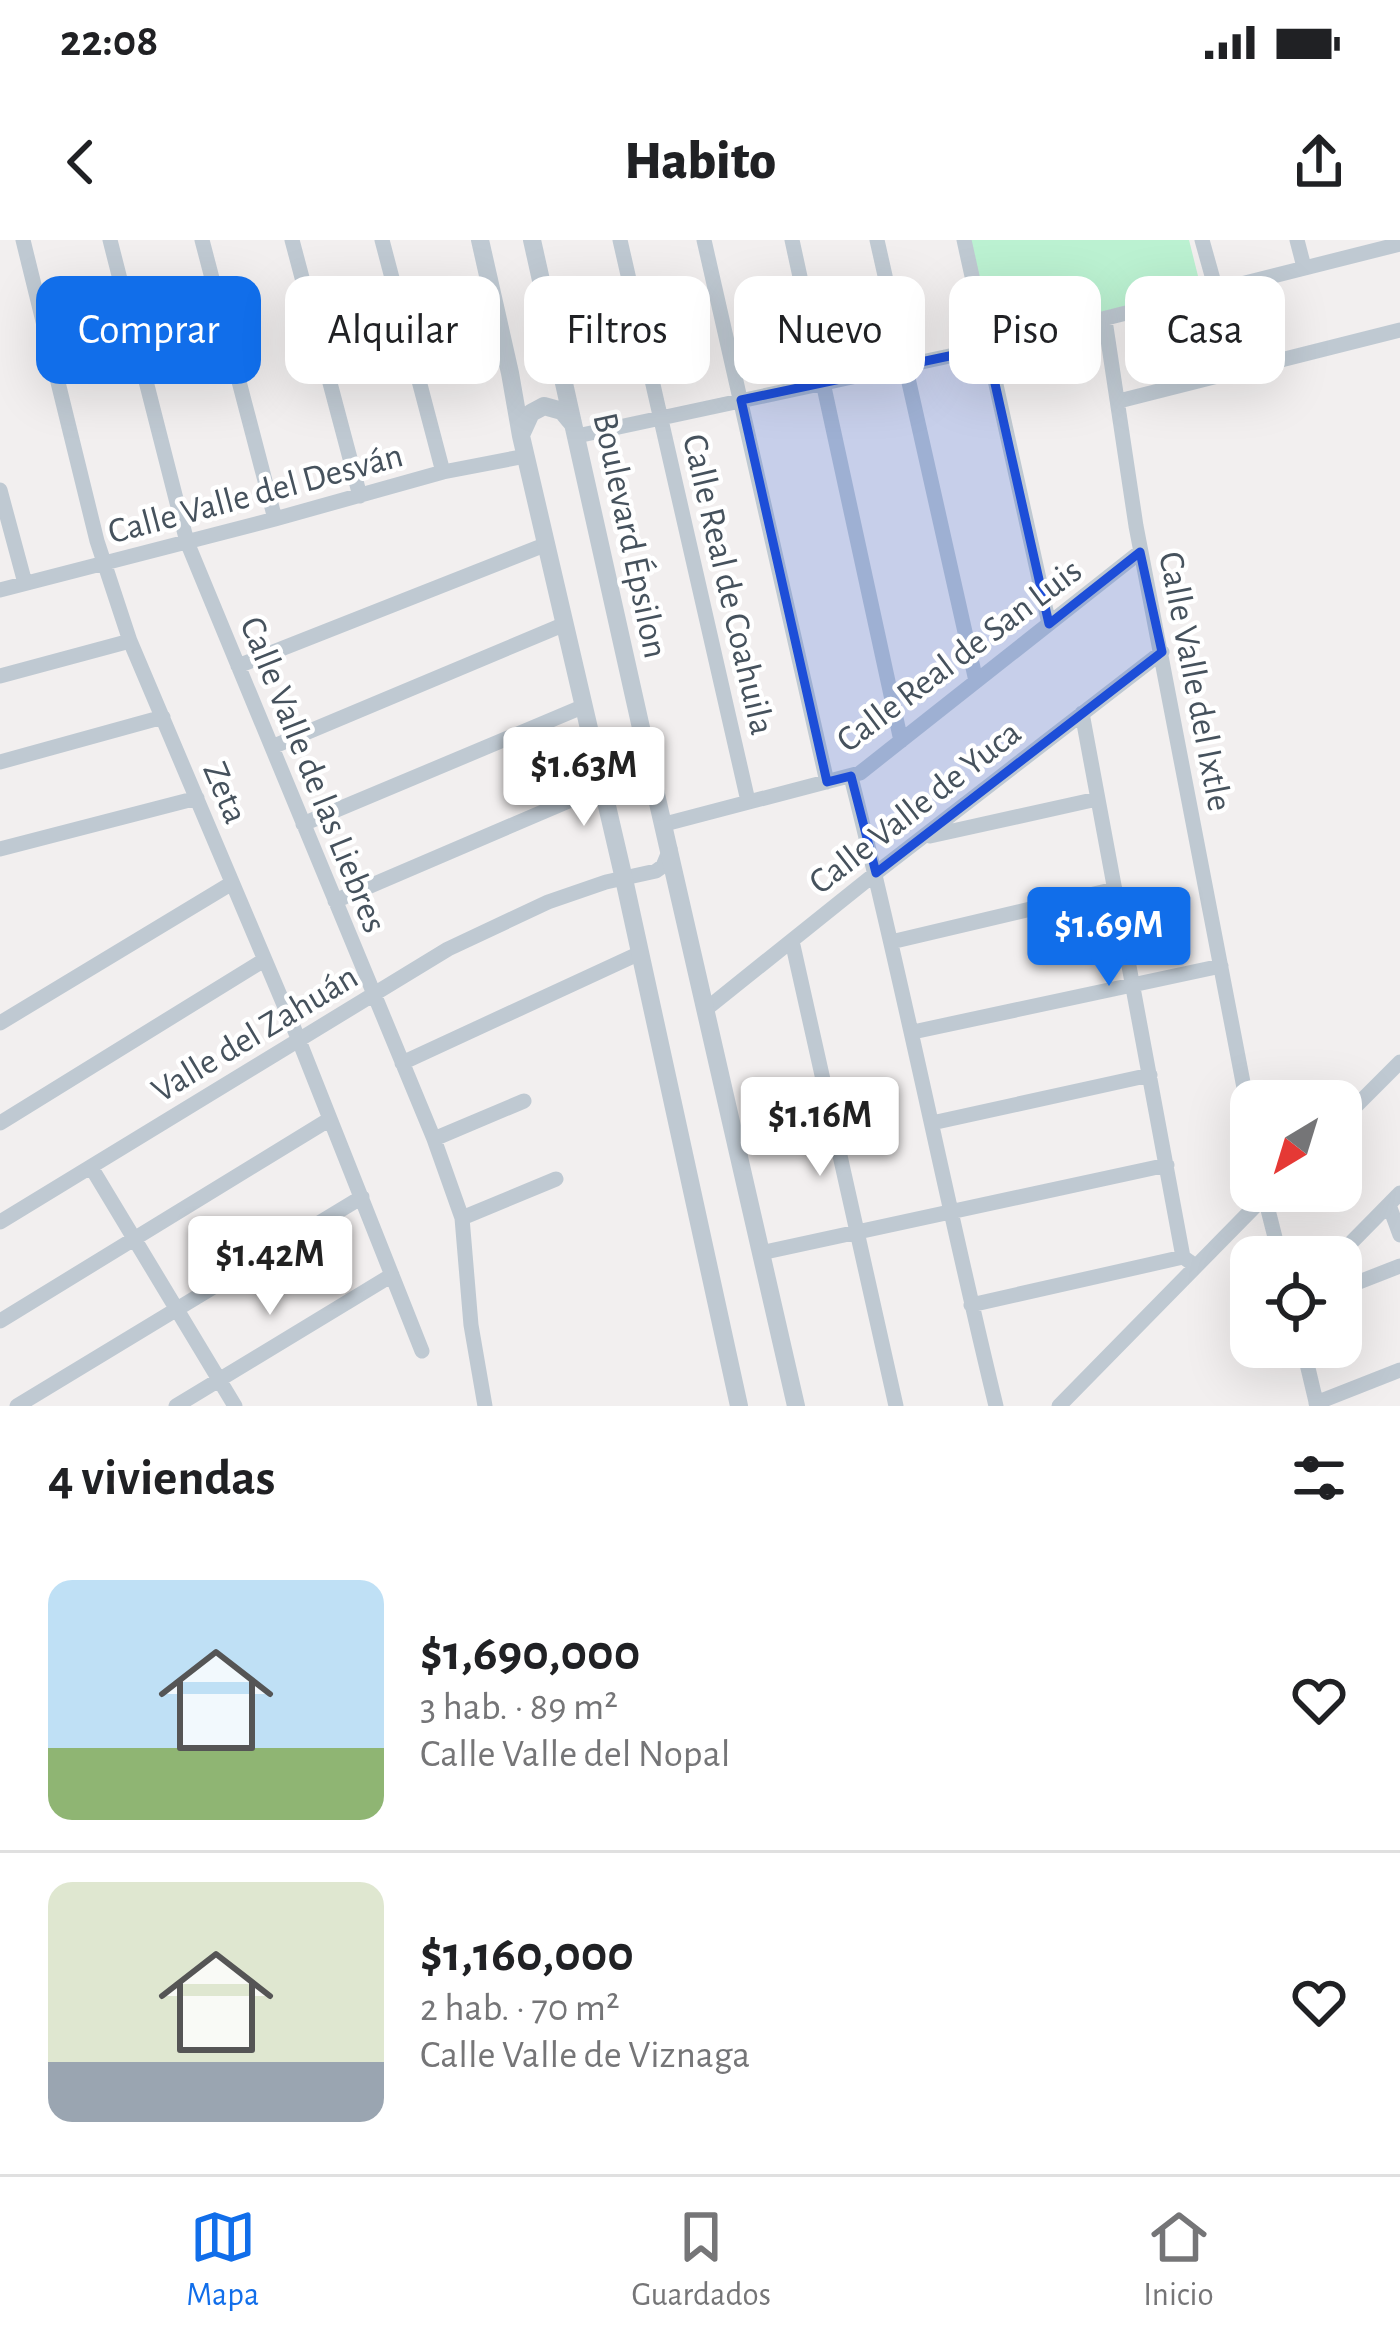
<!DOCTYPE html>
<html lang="es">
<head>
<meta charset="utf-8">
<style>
  :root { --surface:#fff; --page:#f2f2f2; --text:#202124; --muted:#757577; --line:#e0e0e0; --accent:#116eea }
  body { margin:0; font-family:"Alegreya Sans",sans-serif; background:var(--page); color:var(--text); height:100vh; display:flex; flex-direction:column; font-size:45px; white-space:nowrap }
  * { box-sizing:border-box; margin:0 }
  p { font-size:39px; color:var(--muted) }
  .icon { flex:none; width:66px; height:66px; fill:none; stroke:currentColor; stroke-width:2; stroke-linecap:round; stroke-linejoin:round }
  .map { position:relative; height:1166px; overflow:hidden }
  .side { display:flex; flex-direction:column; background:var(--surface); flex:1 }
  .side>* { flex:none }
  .top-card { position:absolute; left:36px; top:36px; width:1329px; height:108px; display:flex; gap:24px }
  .needle { width:78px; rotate:218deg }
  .fabs { position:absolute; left:1230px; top:840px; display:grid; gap:24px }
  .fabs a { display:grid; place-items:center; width:132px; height:132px; border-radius:24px; background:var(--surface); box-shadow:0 12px 48px #0002; font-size:60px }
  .price { position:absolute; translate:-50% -102px; padding:0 27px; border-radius:12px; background:#fff; color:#222; font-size:39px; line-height:78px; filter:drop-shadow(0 3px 6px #0008) }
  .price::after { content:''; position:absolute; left:50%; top:72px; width:36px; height:27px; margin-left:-18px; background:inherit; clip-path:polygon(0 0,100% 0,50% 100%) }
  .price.on { background:var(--accent); color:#fff }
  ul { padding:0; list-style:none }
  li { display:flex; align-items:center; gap:36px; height:300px; padding:0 48px }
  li+li { border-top:3px solid var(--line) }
  li span { display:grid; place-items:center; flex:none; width:336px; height:240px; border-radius:24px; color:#555 }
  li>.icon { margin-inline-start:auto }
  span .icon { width:144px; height:144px; fill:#fffc; stroke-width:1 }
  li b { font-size:51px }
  h2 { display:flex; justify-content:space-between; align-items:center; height:144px; padding:0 48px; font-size:51px }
  .chip { padding:0 42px; border-radius:24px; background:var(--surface); box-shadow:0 12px 48px #0002; font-size:42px; line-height:108px }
  .chip.on { background:var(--accent); color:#fff }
  .status { display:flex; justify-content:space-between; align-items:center; height:84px; padding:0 60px; background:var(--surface); direction:ltr }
  .status svg { height:33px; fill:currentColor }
  header { display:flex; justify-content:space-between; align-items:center; height:156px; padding:0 48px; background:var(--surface); font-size:54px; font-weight:800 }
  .menu { display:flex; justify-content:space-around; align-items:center; height:168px; border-top:3px solid var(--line); background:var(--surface); font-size:33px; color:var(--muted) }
  .menu a { display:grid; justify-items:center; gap:6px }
  .menu .on { color:var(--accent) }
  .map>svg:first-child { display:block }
  .green { fill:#bbf1d1 }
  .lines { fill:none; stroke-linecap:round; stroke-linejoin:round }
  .minor { stroke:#bfc9d2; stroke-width:15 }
  .tertiary { stroke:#bfc9d2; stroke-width:18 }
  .marked { fill:#1d4ed8; fill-opacity:0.2; stroke:#1d4ed8; stroke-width:9; stroke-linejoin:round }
  .labels { text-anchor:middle; stroke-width:9; stroke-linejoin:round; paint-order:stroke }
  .street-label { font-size:36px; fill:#46525d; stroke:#fff }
</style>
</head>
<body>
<div class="status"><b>22:08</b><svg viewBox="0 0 49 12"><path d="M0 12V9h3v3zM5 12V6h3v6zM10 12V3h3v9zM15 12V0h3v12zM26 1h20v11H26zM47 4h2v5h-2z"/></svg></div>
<header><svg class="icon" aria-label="back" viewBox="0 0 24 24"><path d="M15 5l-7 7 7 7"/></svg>Habito<svg class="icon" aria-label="share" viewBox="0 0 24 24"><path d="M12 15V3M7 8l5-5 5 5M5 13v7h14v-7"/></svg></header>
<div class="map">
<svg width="1400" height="1166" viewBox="0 0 1400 1166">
  <rect width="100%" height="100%" fill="#f2efef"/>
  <path class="green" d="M971,0H1189L1201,48L990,99Z"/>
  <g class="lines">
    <path class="minor" d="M23,0L97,301L130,401L298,798L422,1111
      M110,0L187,302L434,899L462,978L471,1085L485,1166
      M202,0L275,279
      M292,0L360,256
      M382,0L443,232
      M620,0L748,561
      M704,0L827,542
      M792,0L901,501
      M877,0L976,441
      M964,0L1049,384
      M1202,0L1216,50
      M1297,0L1304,27
      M1105,80L1136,286L1251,884
      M1119,161L1400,90
      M577,196L987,108L1400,4
      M0,250L25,343
      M0,350L275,279L443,232L526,216
      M238,426L547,304
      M0,436L130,401
      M1082,473L1183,1017
      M272,507L565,384
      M0,522L163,477
      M851,537C904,745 945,957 996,1166
      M303,584L582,467
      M665,584L860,533L1140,312
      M930,596L1097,559
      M0,609L197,558
      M335,661L601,547
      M792,701L896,1166
      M891,702L1115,649
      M705,770L876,633L1162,412
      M0,783L232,643
      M913,792L1221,726
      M402,823L640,713
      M1341,881L1400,822
      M0,883L264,720
      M932,883L1150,835
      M434,899L524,861
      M91,927L235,1166
      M1264,954L1280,1017
      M1389,965L1400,995
      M462,978L556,939
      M0,982L448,709L548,662L606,642L656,631L663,626L670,609
      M761,1013L1167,925
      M1337,1017L1400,953
      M1341,1049L1400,1026
      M971,1065L1183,1017L1190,1022
      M0,1081L330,879
      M1303,1107L1317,1166
      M1316,1163L1400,1130
      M17,1166L362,957
      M176,1166L392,1035
      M1059,1166L1270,951"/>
    <path class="tertiary" d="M480,0L510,133L521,196L624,639L739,1166
      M532,0C618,389 706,778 796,1166
      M521,195L531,173L544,166L562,171L572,183"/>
  </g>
  <path class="marked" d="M987,108L1049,384L1140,312L1162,412L876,633L851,536L827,542L741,160Z"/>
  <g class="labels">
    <g class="street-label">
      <text transform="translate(255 252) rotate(-15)" y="13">Calle Valle del Desván</text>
      <text transform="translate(632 295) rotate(78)" y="13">Boulevard Épsilon</text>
      <text transform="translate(730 344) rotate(77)" y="13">Calle Real de Coahuila</text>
      <text transform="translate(958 414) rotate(-37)" y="13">Calle Real de San Luis</text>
      <text transform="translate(1197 441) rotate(79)" y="13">Calle Valle del Ixtle</text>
      <text transform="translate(315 534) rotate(68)" y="13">Calle Valle de las Liebres</text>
      <text transform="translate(227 552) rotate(67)" y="13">Zeta</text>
      <text transform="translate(914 566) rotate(-38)" y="13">Calle Valle de Yuca</text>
      <text transform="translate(254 792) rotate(-31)" y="13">Valle del Zahuán</text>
    </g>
  </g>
</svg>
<div class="fabs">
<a><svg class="needle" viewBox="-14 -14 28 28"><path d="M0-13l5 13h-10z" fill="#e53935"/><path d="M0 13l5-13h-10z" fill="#757577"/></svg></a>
<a><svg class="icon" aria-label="locate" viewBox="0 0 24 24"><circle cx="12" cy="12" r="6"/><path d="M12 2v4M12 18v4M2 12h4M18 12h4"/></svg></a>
</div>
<b class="price" style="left:584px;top:589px">$1.63M</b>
<b class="price on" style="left:1109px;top:749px">$1.69M</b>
<b class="price" style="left:820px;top:939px">$1.16M</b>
<b class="price" style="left:270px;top:1078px">$1.42M</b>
<div class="top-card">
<a class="chip on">Comprar</a>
<a class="chip">Alquilar</a>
<a class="chip">Filtros</a>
<a class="chip">Nuevo</a>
<a class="chip">Piso</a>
<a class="chip">Casa</a>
</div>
</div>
<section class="side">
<h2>4 viviendas<svg class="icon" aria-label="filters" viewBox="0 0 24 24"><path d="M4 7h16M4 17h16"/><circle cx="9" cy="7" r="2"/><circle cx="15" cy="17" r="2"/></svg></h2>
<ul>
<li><span style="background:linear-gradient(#bfe0f5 70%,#8fb573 0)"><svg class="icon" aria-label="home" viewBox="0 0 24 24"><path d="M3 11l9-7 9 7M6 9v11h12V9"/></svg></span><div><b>$1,690,000</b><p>3 hab. · 89 m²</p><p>Calle Valle del Nopal</p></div><svg class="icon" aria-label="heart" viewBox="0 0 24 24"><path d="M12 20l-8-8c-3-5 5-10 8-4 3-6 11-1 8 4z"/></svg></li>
<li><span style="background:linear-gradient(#dfe7d0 75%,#9aa5b1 0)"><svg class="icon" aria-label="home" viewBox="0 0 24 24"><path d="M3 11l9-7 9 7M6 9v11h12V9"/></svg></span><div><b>$1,160,000</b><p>2 hab. · 70 m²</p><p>Calle Valle de Viznaga</p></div><svg class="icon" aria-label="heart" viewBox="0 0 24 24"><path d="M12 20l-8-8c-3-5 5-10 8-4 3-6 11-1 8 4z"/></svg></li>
</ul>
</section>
<nav class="menu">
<a class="on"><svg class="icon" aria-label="map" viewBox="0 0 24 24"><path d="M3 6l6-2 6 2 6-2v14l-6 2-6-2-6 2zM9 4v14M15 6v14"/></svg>Mapa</a>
<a><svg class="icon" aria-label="saved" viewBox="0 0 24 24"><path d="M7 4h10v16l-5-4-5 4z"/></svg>Guardados</a>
<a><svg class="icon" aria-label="home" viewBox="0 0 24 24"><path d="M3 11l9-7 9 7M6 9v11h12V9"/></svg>Inicio</a>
</nav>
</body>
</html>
